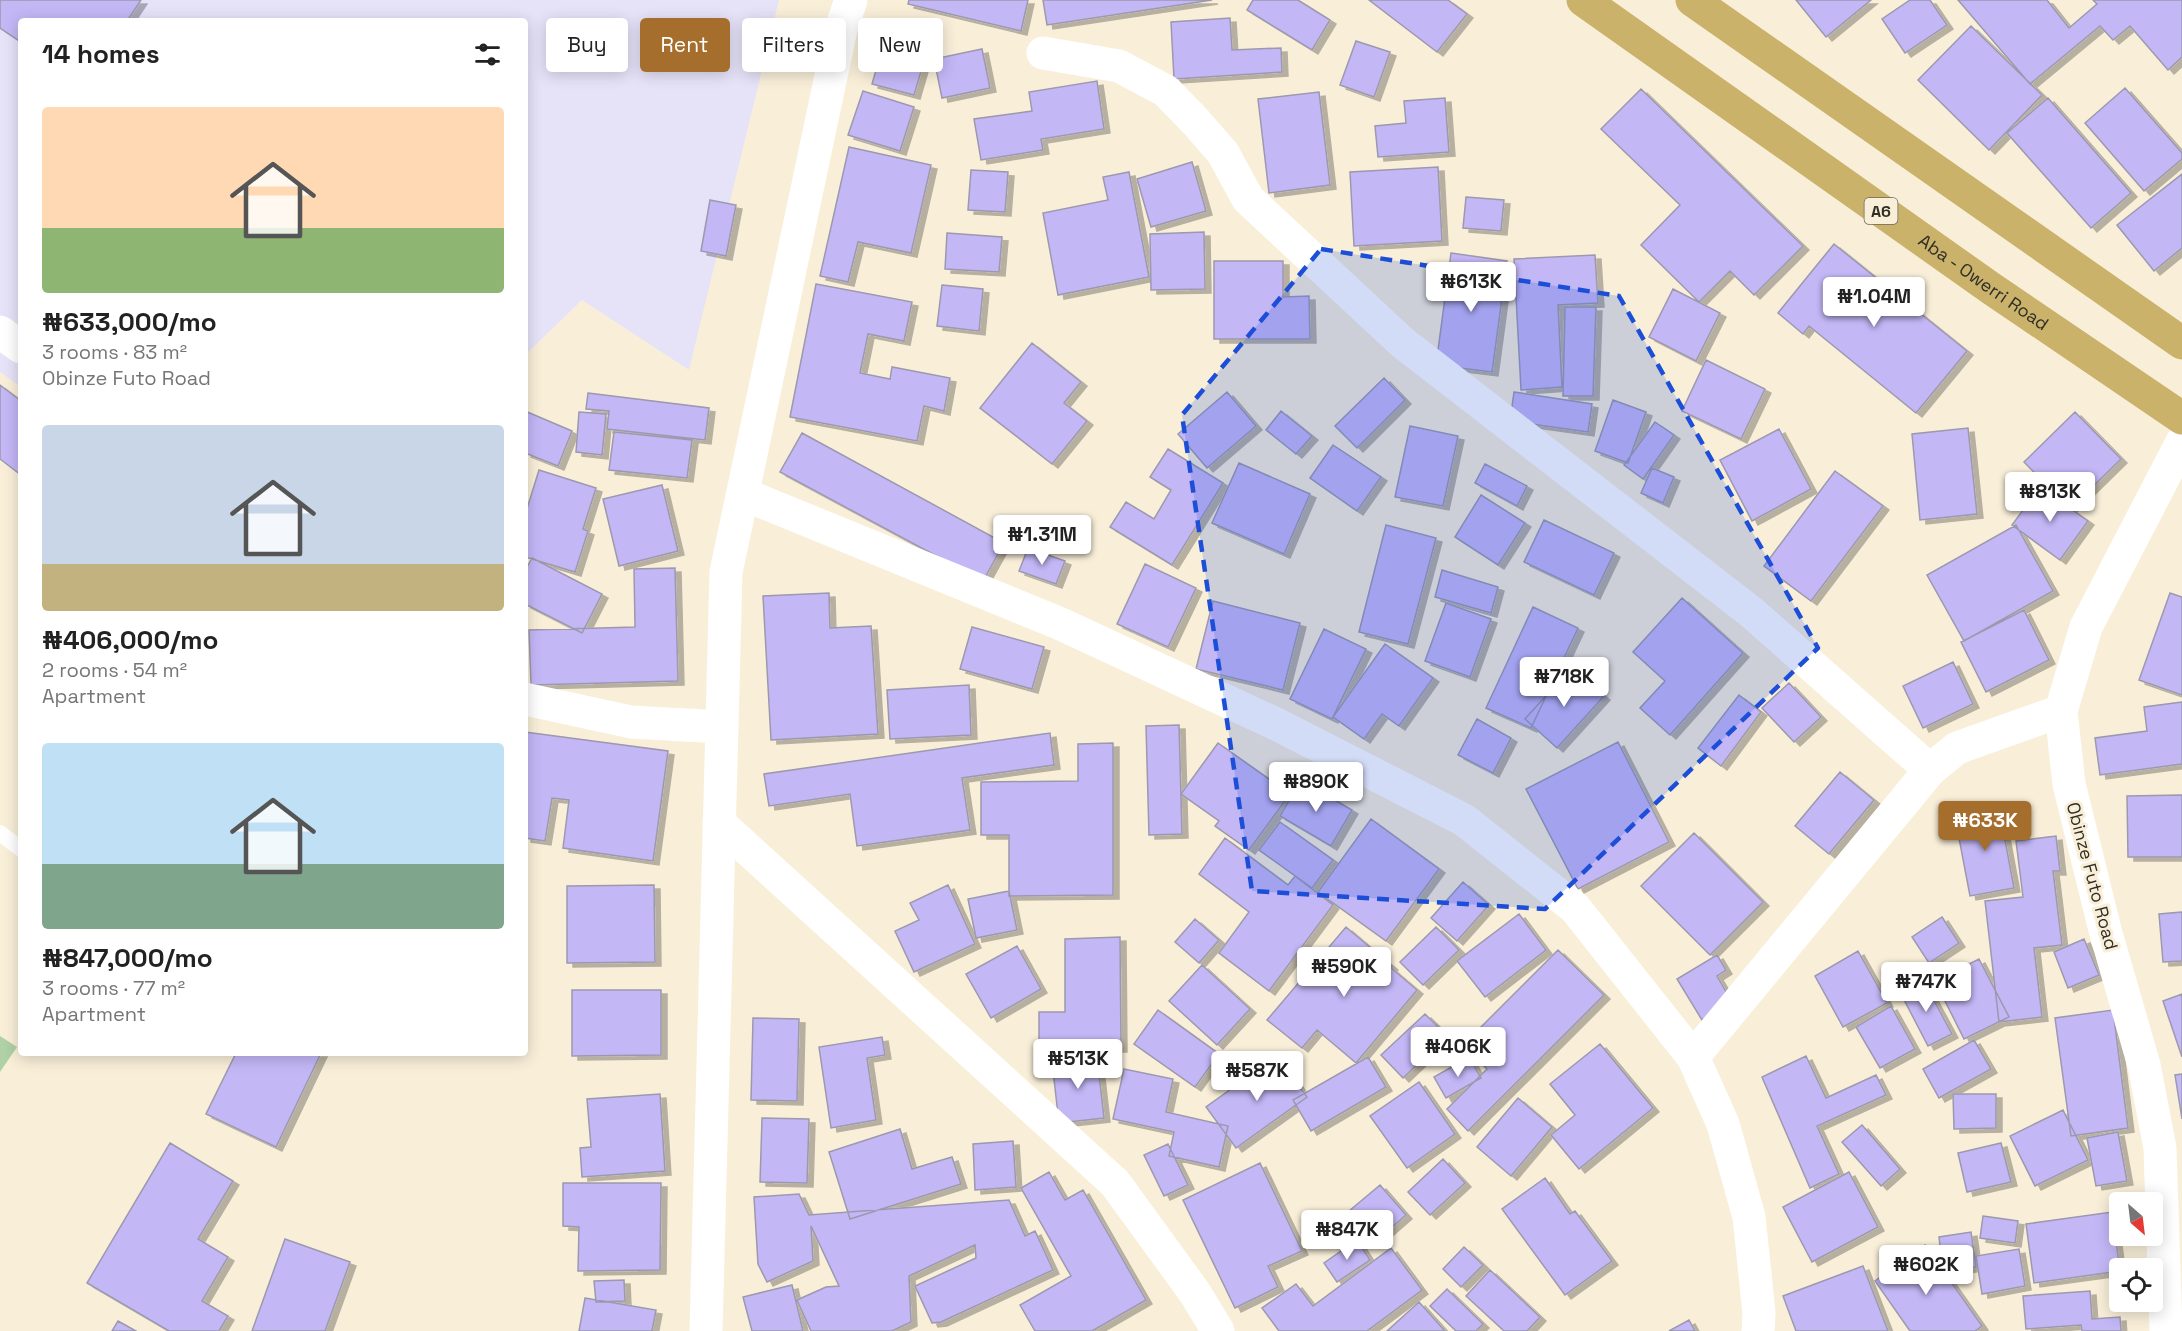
<!DOCTYPE html>
<html lang="en">
<head>
<meta charset="utf-8">
<style>
  :root { --surface:#fff; --page:#f2f2f2; --text:#222; --muted:#767676; --accent:#a66e2c }
  body { margin:0; font-family:"Space Grotesk",sans-serif; background:var(--page); color:var(--text); height:100vh; display:flex; flex-direction:column; font-size:22px; white-space:nowrap }
  * { box-sizing:border-box; margin:0 }
  p { font-size:20px; color:var(--muted) }
  .icon { flex:none; width:33px; height:33px; fill:none; stroke:currentColor; stroke-width:2; stroke-linecap:round; stroke-linejoin:round }
  .map { position:relative; flex:1; overflow:hidden }
  .side { position:absolute; left:18px; top:18px; width:510px; height:1038px; display:flex; flex-direction:column; background:var(--surface); border-radius:6px; box-shadow:0 3px 15px #0003 }
  .side>* { flex:none }
  .top-card { position:absolute; left:546px; top:18px; width:570px; height:54px; display:flex; gap:12px }
  .needle { width:39px; rotate:152deg }
  .tools { position:absolute; left:2109px; top:1192px; display:grid; gap:12px }
  .tools a { display:grid; place-items:center; width:54px; height:54px; border-radius:6px; background:var(--surface); box-shadow:0 3px 15px #0003; font-size:30px }
  .price { position:absolute; translate:-50% -51px; padding:0 14px; border-radius:6px; background:#fff; color:#222; font-size:20px; line-height:39px; filter:drop-shadow(0 2px 3px #0008) }
  .price::after { content:''; position:absolute; left:50%; top:36px; width:18px; height:14px; margin-left:-9px; background:inherit; clip-path:polygon(0 0,100% 0,50% 100%) }
  .price.selected { background:var(--accent); color:#fff }
  ul { padding:0; list-style:none }
  li { display:grid; align-content:center; gap:12px; height:318px; padding:0 24px }
  li span { display:grid; place-items:center; height:186px; border-radius:6px; color:#555 }
  li>.icon { margin-inline-start:auto }
  span .icon { width:108px; height:108px; fill:#fffc; stroke-width:1 }
  li b { font-size:26px }
  h2 { display:flex; justify-content:space-between; align-items:center; height:72px; padding:0 24px; font-size:26px }
  .chip { padding:0 21px; border-radius:6px; background:var(--surface); box-shadow:0 3px 15px #0003; font-size:21px; line-height:54px }
  .chip.selected { background:var(--accent); color:#fff }
  .map>svg:first-child { display:block }
  .commercial { fill:#e6e3f9 }
  .green { fill:#afd1a5 }
  .building { fill:#c3b7f6; stroke:#9c99ae; stroke-width:1.5; filter:url(#shadow) }
  .lines { fill:none; stroke-linecap:round; stroke-linejoin:round }
  .lane { stroke:#fff; stroke-width:16 }
  .street { stroke:#fff; stroke-width:33 }
  .secondary { stroke:#fff; stroke-width:33 }
  .highway { stroke:#cab26b; stroke-width:33 }
  .marked { fill:#1d4ed8; fill-opacity:0.2; stroke:#1d4ed8; stroke-width:4.5; stroke-dasharray:12 8; stroke-linejoin:round }
  .labels { text-anchor:middle; stroke-width:6; stroke-linejoin:round; paint-order:stroke }
  .shield { fill:#f9efd9; stroke:#6d685c; stroke-width:1.5 }
  .shield-label { font-size:16px; font-weight:bold; fill:#312e26 }
  .street-label { font-size:18px; fill:#312e26; stroke:#f9efd9 }
</style>
</head>
<body>
<div class="map">
<svg width="2182" height="1331" viewBox="0 0 2182 1331">
  <defs>
    <filter id="shadow"><feDropShadow dx="6" dy="4" stdDeviation="0" flood-color="#0004"/></filter>
  </defs>
  <rect width="100%" height="100%" fill="#f9efd9"/>
  <path class="commercial" d="M0,0H779L689,370L582,300L525,355V21H21V387L0,372Z"/>
  <path class="green" d="M0,1036L17,1047L0,1072Z"/>
  <path class="building" d="M0,0H141L127,21H21V42L0,28Z
    M909,0H1028L1021,31L908,4Z
    M1043,0H1212L1047,25Z
    M1253,0H1298L1330,20L1312,50L1247,10Z
    M1369,0H1448L1467,14L1437,52Z
    M1796,0H1871L1826,37Z
    M1910,0H1930L1947,25L1905,53L1882,19Z
    M1958,0H2047L2069,28L2097,4L2093,0H2182V57L2168,70L2130,26L2113,40L2100,26L2030,84Z
    M1230,18L1232,50L1281,48L1282,72L1174,79L1171,22Z
    M1971,26L2042,95L1989,150L1918,80Z
    M1356,41L1390,52L1374,97L1340,85Z
    M882,49L924,61L914,95L872,84Z
    M982,49L990,88L942,98L934,59Z
    M1097,81L1104,129L1041,139L1043,150L981,160L974,119L1032,111L1029,92Z
    M2125,88L2182,153V159L2144,191L2085,123Z
    M1641,89L1803,246L1754,295L1730,271L1699,302L1641,245L1680,205L1601,129Z
    M863,91L914,107L900,151L848,135Z
    M1319,92L1330,185L1269,193L1258,99Z
    M1445,98L1449,152L1378,157L1375,126L1406,123L1404,101Z
    M2048,98L2131,193L2091,228L2007,133Z
    M849,147L931,165L911,253L858,242L848,282L820,276Z
    M1192,162L1206,211L1151,227L1137,179Z
    M1438,167L1442,241L1354,246L1350,172Z
    M971,170L1008,172L1005,212L968,210Z
    M1129,172L1149,277L1058,295L1043,213L1108,200L1103,177Z
    M2182,174V248L2154,271L2117,225Z
    M1466,197L1504,200L1501,231L1463,228Z
    M710,200L736,205L726,256L701,251Z
    M1204,232L1205,289L1151,290L1150,234Z
    M947,233L1002,237L999,272L945,269Z
    M1834,244L1967,351L1916,413L1809,326L1803,334L1778,313Z
    M1451,253L1507,261L1492,372L1436,365Z
    M1595,255L1598,303L1558,305L1562,387L1521,390L1514,259Z
    M1214,261H1283V297L1309,296L1310,339H1214Z
    M816,284L912,302L904,341L868,334L860,373L890,379L892,367L950,378L944,411L924,406L917,441L790,417Z
    M942,285L983,289L979,331L937,326Z
    M1673,289L1720,313L1696,361L1649,337Z
    M1565,307H1596L1593,396H1563Z
    M1032,343L1081,382L1064,403L1087,421L1052,464L980,408Z
    M1706,360L1765,389L1741,439L1682,411Z
    M1384,378L1405,400L1357,448L1335,426Z
    M0,385L21,401V475L0,459Z
    M1227,392L1256,426L1207,468L1178,434Z
    M1514,392L1592,404L1588,432L1510,421Z
    M588,393L709,408L705,440L607,429L609,411L586,409Z
    M1613,400L1646,412L1628,463L1595,451Z
    M525,411L572,431L558,466L525,453Z
    M1281,411L1312,436L1296,454L1266,430Z
    M579,412L606,414L602,455L576,452Z
    M2075,412L2121,459L2070,509L2024,462Z
    M1655,422L1674,435L1643,479L1624,465Z
    M1410,426L1458,436L1443,506L1395,497Z
    M1968,428L1977,514L1920,520L1912,434Z
    M1779,429L1811,489L1752,521L1720,460Z
    M614,432L692,440L687,478L609,470Z
    M802,433L1004,543L983,581L780,472Z
    M1333,445L1381,477L1357,511L1310,478Z
    M1168,449L1223,483L1172,565L1110,527L1126,502L1154,519L1171,490L1150,477Z
    M1239,463L1310,494L1284,554L1212,523Z
    M1485,464L1527,486L1517,506L1475,483Z
    M1652,468L1674,477L1663,503L1641,493Z
    M539,470L596,488L583,529L588,531L575,572L525,557V515Z
    M1835,471L1883,506L1811,601L1764,566Z
    M662,485L678,551L619,566L603,499Z
    M2040,487L2088,521L2060,560L2012,525Z
    M1481,495L1525,523L1498,565L1455,537Z
    M1544,520L1614,553L1594,595L1524,562Z
    M1386,525L1436,538L1408,644L1359,632Z
    M2016,525L2053,591L1964,641L1927,575Z
    M1028,548L1065,561L1056,584L1019,571Z
    M532,558L602,594L582,633L525,604V571Z
    M1145,564L1196,588L1168,647L1117,624Z
    M675,568L678,681L531,685L529,630L635,627L634,569Z
    M1442,570L1498,587L1491,613L1435,597Z
    M829,593L830,628L871,626L878,734L771,740L763,596Z
    M2170,593L2182,597V695L2139,680Z
    M1682,598L1743,653L1670,735L1640,708L1665,681L1633,652Z
    M1213,601L1300,623L1283,690L1196,669Z
    M1446,603L1491,619L1470,677L1425,661Z
    M1533,607L1578,628L1531,728L1486,708Z
    M2024,610L2049,660L1986,692L1961,642Z
    M972,627L1044,647L1032,689L960,669Z
    M1324,629L1366,649L1332,719L1290,699Z
    M1385,644L1433,678L1399,726L1382,714L1364,739L1333,717Z
    M1953,662L1973,704L1923,728L1903,686Z
    M1571,668L1604,696L1557,748L1525,719Z
    M1789,683L1821,717L1794,742L1762,708Z
    M969,685L971,735L890,739L887,690Z
    M1739,695L1761,712L1721,766L1698,748Z
    M2182,702V764L2100,775L2095,738L2147,731L2144,707Z
    M1477,719L1511,738L1493,773L1458,755Z
    M1179,725L1182,834L1149,835L1146,726Z
    M525,732L668,751L653,861L563,848L569,800L552,798L545,841L525,838Z
    M1050,733L1054,765L962,778L970,830L857,846L850,794L769,806L764,774Z
    M1618,742L1669,842L1578,889L1526,789Z
    M1113,743V895L1009,896V835H981V782L1078,781V744Z
    M1218,743L1290,794L1249,850L1215,826L1219,821L1181,794Z
    M1840,772L1874,800L1829,854L1795,826Z
    M1301,780L1352,810L1331,846L1280,816Z
    M2182,795V857H2128L2127,796Z
    M1999,808L2014,888L1970,896L1955,817Z
    M1371,819L1439,869L1386,941L1318,892Z
    M1280,822L1333,860L1312,888L1259,850Z
    M1694,833L1763,902L1710,955L1641,886Z
    M2056,836L2060,871H2053L2062,945L2034,948L2042,1017L1999,1022L1985,901L2023,897L2016,841Z
    M1225,838L1288,885L1295,876L1333,905L1269,991L1219,953L1249,912L1199,874Z
    M1463,882L1489,905L1457,941L1431,918Z
    M654,885L655,962L567,963V886Z
    M948,885L975,944L914,972L895,931L919,920L910,903Z
    M1009,891L1017,930L976,938L968,899Z
    M2182,912V961L2163,962L2159,914Z
    M1519,914L1546,950L1485,997L1457,961Z
    M1942,917L1959,943L1929,963L1912,937Z
    M1195,919L1219,940L1199,963L1175,942Z
    M1346,927L1392,966L1390,967L1417,990L1356,1063L1317,1030L1302,1048L1267,1020Z
    M1436,927L1459,950L1423,985L1400,962Z
    M1120,937L1121,1048L1039,1049V1012H1065V939Z
    M2084,939L2099,975L2068,988L2054,952Z
    M1017,946L1041,989L991,1018L966,974Z
    M1558,950L1604,995L1468,1131L1447,1109L1487,1069L1463,1045Z
    M1858,951L1887,1003L1843,1027L1815,976Z
    M1717,955L1726,970L1717,976L1732,1002L1702,1020L1677,979Z
    M1979,959L2009,1017L1964,1039L1935,981Z
    M1202,965L1250,1009L1217,1045L1169,1001Z
    M1923,980L1952,1034L1928,1046L1900,992Z
    M572,990H661V1055L572,1056Z
    M2182,994V1057L2163,1001Z
    M1891,1006L1915,1049L1880,1068L1856,1027Z
    M1158,1010L1219,1054L1195,1087L1134,1044Z
    M2113,1010L2128,1128L2071,1136L2055,1018Z
    M1425,1014L1447,1036L1403,1078L1381,1055Z
    M753,1018L799,1019L797,1101L751,1100Z
    M882,1037L885,1055L867,1058L876,1120L831,1128L819,1047Z
    M1974,1040L1991,1069L1939,1098L1923,1069Z
    M1600,1044L1653,1108L1579,1169L1551,1135L1575,1115L1550,1084Z
    M236,1053H321L276,1147L206,1114Z
    M1277,1056L1307,1097L1236,1148L1206,1107Z
    M1806,1056L1826,1098L1876,1075L1886,1095L1817,1126L1839,1174L1810,1188L1762,1077Z
    M1097,1057L1104,1118L1059,1123L1052,1062Z
    M1368,1057L1386,1087L1311,1131L1293,1100Z
    M1469,1057L1481,1078L1446,1098L1434,1077Z
    M1124,1069L1173,1079L1166,1112L1228,1126L1219,1167L1169,1156L1174,1132L1113,1119Z
    M2182,1074V1119L2175,1075Z
    M1419,1082L1455,1134L1407,1168L1370,1116Z
    M660,1094L665,1171L582,1177L580,1148L591,1147L587,1099Z
    M1953,1094H1996V1128L1954,1129Z
    M1518,1098L1552,1127L1511,1176L1477,1147Z
    M2063,1110L2088,1160L2035,1186L2010,1136Z
    M762,1118L809,1119L807,1183L760,1182Z
    M1862,1125L1900,1169L1881,1186L1842,1142Z
    M900,1129L912,1169L952,1157L961,1184L850,1219L829,1152Z
    M2118,1132L2127,1181L2096,1186L2087,1138Z
    M1013,1141L1016,1187L975,1190L973,1144Z
    M170,1143L233,1181L198,1239L228,1257L202,1301L228,1316L219,1331H169L87,1283Z
    M2001,1143L2011,1182L1967,1192L1958,1153Z
    M1168,1144L1188,1185L1164,1196L1144,1155Z
    M1443,1159L1465,1183L1430,1215L1408,1192Z
    M1260,1163L1302,1251L1268,1266L1278,1287L1235,1308L1183,1200Z
    M1049,1172L1065,1200L1083,1190L1146,1300L1092,1331H1035L1020,1305L1071,1276L1021,1188Z
    M1849,1172L1878,1227L1812,1262L1783,1207Z
    M1545,1178L1570,1214L1575,1211L1612,1261L1565,1295L1502,1209Z
    M563,1183H661L660,1270L578,1271L579,1227L563,1226Z
    M1380,1185L1406,1215L1375,1242L1349,1211Z
    M799,1194L809,1215L1009,1200L1025,1236L1035,1231L1053,1270L941,1322L932,1323L915,1286L976,1258L975,1245L909,1276L911,1322L892,1331H811L797,1300L826,1287L839,1286L811,1226L813,1261L767,1282L758,1264L754,1197Z
    M2112,1212L2120,1271L2034,1283L2026,1224Z
    M1983,1216L2018,1221L2015,1243L1980,1238Z
    M1971,1232L1976,1267L1943,1272L1939,1237Z
    M285,1239L350,1262L325,1331H252Z
    M1357,1240L1370,1260L1337,1282L1324,1263Z
    M1925,1245L1982,1326L1975,1331H1910L1875,1281Z
    M1464,1247L1483,1265L1461,1287L1443,1269Z
    M1391,1248L1422,1290L1367,1331H1279L1262,1308L1296,1284L1313,1306Z
    M2019,1249L2025,1286L1982,1294L1976,1256Z
    M1863,1266L1888,1331H1796L1783,1296Z
    M1490,1270L1540,1317L1527,1331H1504L1466,1296Z
    M624,1280L625,1301L596,1302L594,1281Z
    M792,1285L803,1331H752L743,1297Z
    M1447,1289L1483,1324L1476,1331H1456L1430,1306Z
    M2090,1291L2092,1319L2120,1317L2121,1331H2082L2081,1325L2026,1329L2023,1296Z
    M585,1298L656,1310L652,1331H579Z
    M1419,1302L1445,1331H1387Z
    M1689,1320L1695,1331H1669Z
    M118,1321L136,1331H112Z"/>
  <g class="lines">
    <path class="lane" d="M0,833L21,849"/>
    <path class="street" d="M1043,53L1119,66L1166,91L1196,122L1223,153L1248,199L1403,343L1751,612L1930,770
      M0,332L21,347
      M743,494L1061,624L1276,724L1464,820L1575,908L1693,1057L1723,1124L1749,1217L1759,1313L1758,1331
      M525,699L631,722L722,727
      M719,823L1115,1183L1195,1293L1218,1331
      M1693,1057L1930,770L1957,748L2061,711
      M2166,1331L2160,1148L2144,1065L2105,930L2069,784L2061,711L2086,627L2182,442"/>
    <path class="secondary" d="M706,1331L726,572L841,29L851,0"/>
    <g class="highway">
      <path id="s1" d="M1583,0L1992,289L2182,418"/>
      <path d="M1692,0L2182,343"/>
    </g>
  </g>
  <path class="marked" d="M1321,249L1619,296L1818,648L1545,909L1252,891L1182,415Z"/>
  <g class="labels">
    <rect class="shield" x="1864.5" y="198" width="33" height="26" rx="4.5"/>
    <g class="shield-label">
      <text x="1881" y="217">A6</text>
    </g>
    <g class="street-label">
      <text dy="6" stroke="none"><textPath href="#s1" startOffset="490">Aba - Owerri Road</textPath></text>
      <text transform="translate(2092 876) rotate(75)" y="6">Obinze Futo Road</text>
    </g>
  </g>
</svg>
<div class="tools">
<a><svg class="needle" viewBox="-14 -14 28 28"><path d="M0-13l5 13h-10z" fill="#e53935"/><path d="M0 13l5-13h-10z" fill="#767676"/></svg></a>
<a><svg class="icon" aria-label="locate" viewBox="0 0 24 24"><circle cx="12" cy="12" r="6"/><path d="M12 2v4M12 18v4M2 12h4M18 12h4"/></svg></a>
</div>
<b class="price" style="left:1471px;top:313px">₦613K</b>
<b class="price" style="left:1874px;top:328px">₦1.04M</b>
<b class="price" style="left:2050px;top:523px">₦813K</b>
<b class="price" style="left:1042px;top:566px">₦1.31M</b>
<b class="price" style="left:1564px;top:708px">₦718K</b>
<b class="price" style="left:1316px;top:813px">₦890K</b>
<b class="price selected" style="left:1985px;top:852px">₦633K</b>
<b class="price" style="left:1344px;top:998px">₦590K</b>
<b class="price" style="left:1926px;top:1013px">₦747K</b>
<b class="price" style="left:1458px;top:1078px">₦406K</b>
<b class="price" style="left:1078px;top:1090px">₦513K</b>
<b class="price" style="left:1257px;top:1102px">₦587K</b>
<b class="price" style="left:1347px;top:1261px">₦847K</b>
<b class="price" style="left:1926px;top:1296px">₦602K</b>
<div class="top-card">
<a class="chip">Buy</a>
<a class="chip selected">Rent</a>
<a class="chip">Filters</a>
<a class="chip">New</a>
</div>
<section class="side">
<h2>14 homes<svg class="icon" aria-label="filters" viewBox="0 0 24 24"><path d="M4 7h16M4 17h16"/><circle cx="9" cy="7" r="2"/><circle cx="15" cy="17" r="2"/></svg></h2>
<ul>
<li><span style="background:linear-gradient(#ffd9b3 65%,#8fb573 0)"><svg class="icon" aria-label="home" viewBox="0 0 24 24"><path d="M3 11l9-7 9 7M6 9v11h12V9"/></svg></span><div><b>₦633,000/mo</b><p>3 rooms · 83 m²</p><p>Obinze Futo Road</p></div></li>
<li><span style="background:linear-gradient(#c9d6e8 75%,#c2b280 0)"><svg class="icon" aria-label="home" viewBox="0 0 24 24"><path d="M3 11l9-7 9 7M6 9v11h12V9"/></svg></span><div><b>₦406,000/mo</b><p>2 rooms · 54 m²</p><p>Apartment</p></div></li>
<li><span style="background:linear-gradient(#bfe0f5 65%,#7fa58c 0)"><svg class="icon" aria-label="home" viewBox="0 0 24 24"><path d="M3 11l9-7 9 7M6 9v11h12V9"/></svg></span><div><b>₦847,000/mo</b><p>3 rooms · 77 m²</p><p>Apartment</p></div></li>
</ul>
</section>
</div>
</body>
</html>
